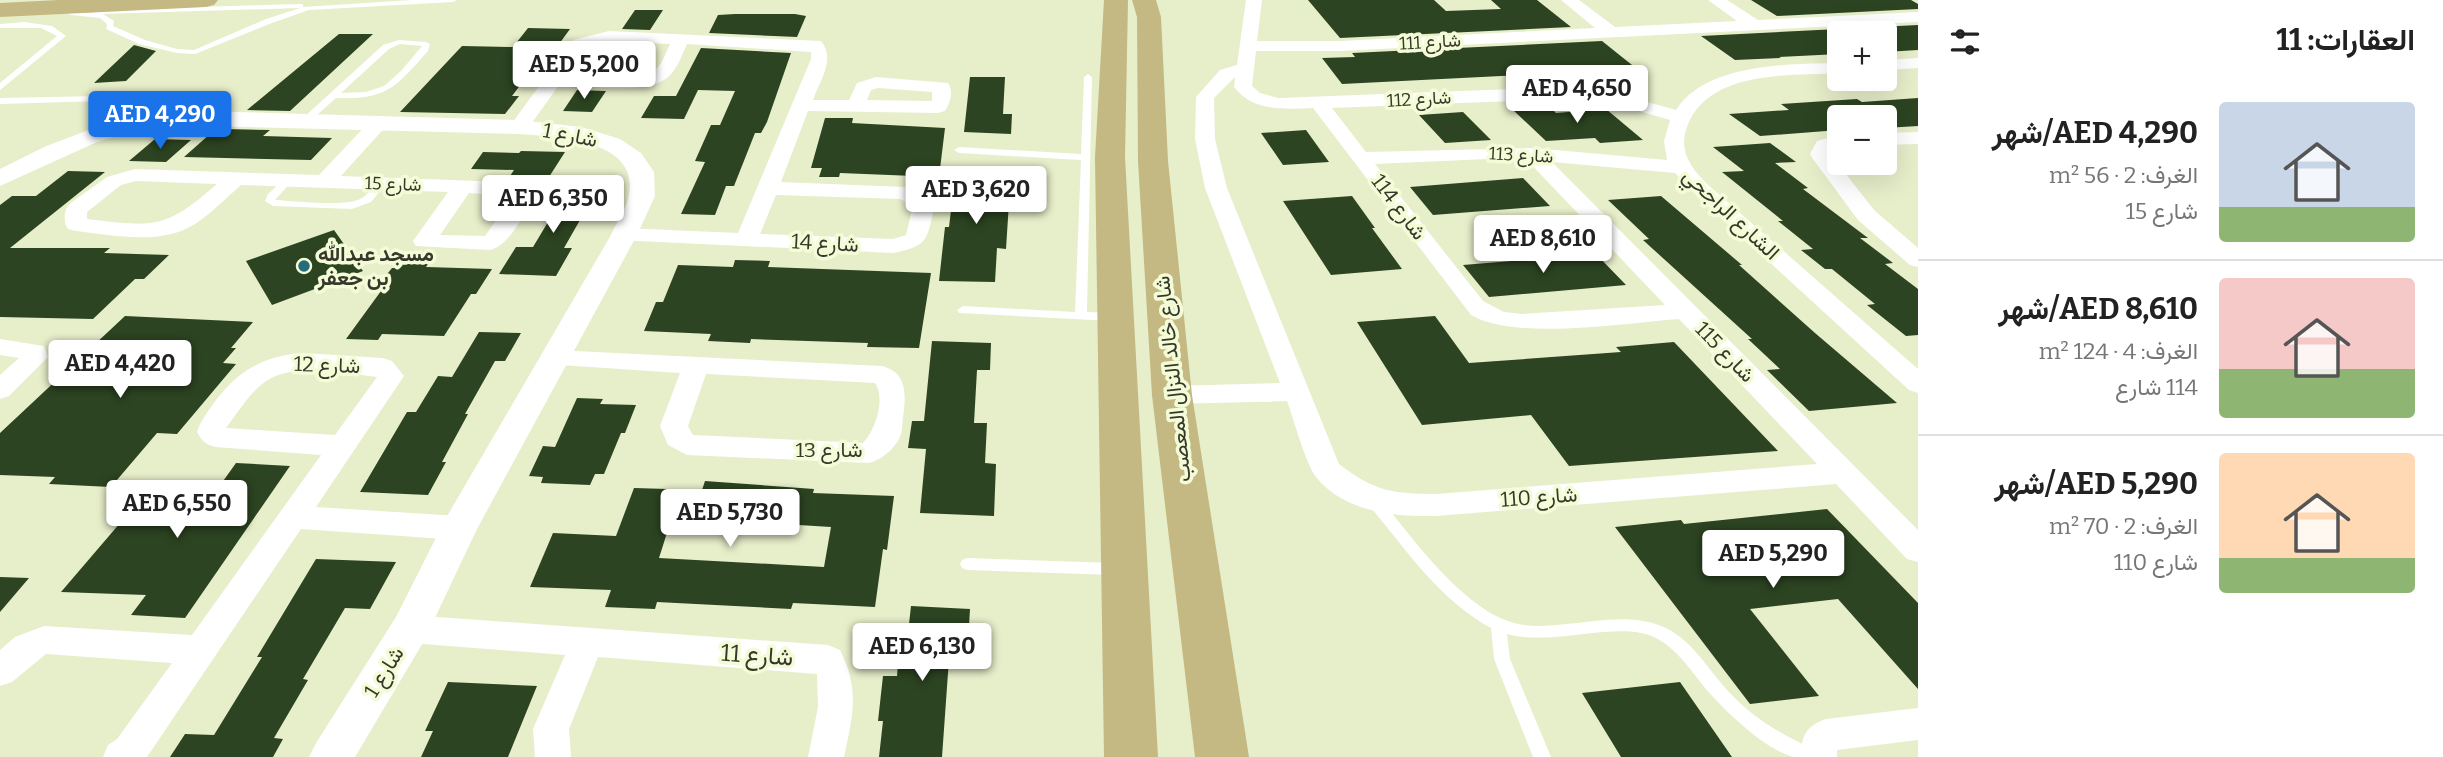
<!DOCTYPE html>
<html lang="ar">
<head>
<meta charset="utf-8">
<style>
  :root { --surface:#fff; --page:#f6f6f6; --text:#222; --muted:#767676; --line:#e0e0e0; --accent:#1a73e8 }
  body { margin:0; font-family:Bitter,Vazirmatn,serif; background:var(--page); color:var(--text); direction:rtl; height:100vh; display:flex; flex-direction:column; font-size:26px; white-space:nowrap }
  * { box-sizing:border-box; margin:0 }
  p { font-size:23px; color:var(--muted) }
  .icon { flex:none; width:38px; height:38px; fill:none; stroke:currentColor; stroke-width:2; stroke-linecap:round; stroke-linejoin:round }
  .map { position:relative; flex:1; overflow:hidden; direction:ltr }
  .side { display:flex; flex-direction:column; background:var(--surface); width:525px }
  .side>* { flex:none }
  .fabs { position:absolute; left:1827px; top:21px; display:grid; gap:14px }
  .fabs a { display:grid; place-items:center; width:70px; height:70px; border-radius:7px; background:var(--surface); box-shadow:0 7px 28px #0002; font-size:35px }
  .price { position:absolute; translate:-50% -60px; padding:0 16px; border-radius:7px; background:#fff; color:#222; font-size:23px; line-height:46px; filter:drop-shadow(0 2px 4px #0008) }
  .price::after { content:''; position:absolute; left:50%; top:42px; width:21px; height:16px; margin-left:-10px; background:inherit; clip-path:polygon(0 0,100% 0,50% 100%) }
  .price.current { background:var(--accent); color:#fff }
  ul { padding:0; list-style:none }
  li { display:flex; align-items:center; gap:21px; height:175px; padding:0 28px }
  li+li { border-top:2px solid var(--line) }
  li span { display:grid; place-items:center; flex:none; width:196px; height:140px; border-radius:7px; color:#555 }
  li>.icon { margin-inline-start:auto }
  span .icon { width:84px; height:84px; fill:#fffc; stroke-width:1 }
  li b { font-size:30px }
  h2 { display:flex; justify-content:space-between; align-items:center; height:84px; padding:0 28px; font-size:30px }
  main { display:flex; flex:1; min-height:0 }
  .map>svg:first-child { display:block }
  .building { fill:#2c4421; fill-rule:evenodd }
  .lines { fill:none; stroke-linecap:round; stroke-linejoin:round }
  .service { fill:#fff; fill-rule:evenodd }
  .minor { fill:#fff; fill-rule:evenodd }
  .tertiary { fill:#fff; fill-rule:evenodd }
  .primary { fill:#c4b883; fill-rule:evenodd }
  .poi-dot { fill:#266b7b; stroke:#f4fbd7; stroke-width:2.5 }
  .labels { text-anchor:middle; stroke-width:7; stroke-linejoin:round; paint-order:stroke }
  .far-street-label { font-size:18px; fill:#35382a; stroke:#f4fbd7 }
  .street-label { font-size:21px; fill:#35382a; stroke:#f4fbd7 }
  .poi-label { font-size:21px; font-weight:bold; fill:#35382a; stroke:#f4fbd7; text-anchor:start }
  .near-street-label { font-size:24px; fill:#35382a; stroke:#f4fbd7 }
</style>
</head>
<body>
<main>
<section class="side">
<h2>العقارات: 11<svg class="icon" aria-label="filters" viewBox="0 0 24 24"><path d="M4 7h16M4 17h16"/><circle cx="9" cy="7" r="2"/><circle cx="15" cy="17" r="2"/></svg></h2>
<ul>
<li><span style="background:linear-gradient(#c9d6e8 75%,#8fb573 0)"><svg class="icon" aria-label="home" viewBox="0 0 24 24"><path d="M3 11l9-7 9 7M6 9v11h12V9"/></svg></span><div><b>AED 4,290/شهر</b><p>الغرف: 2 · 56 m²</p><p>شارع 15</p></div></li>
<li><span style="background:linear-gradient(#f6c9c9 65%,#8fb573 0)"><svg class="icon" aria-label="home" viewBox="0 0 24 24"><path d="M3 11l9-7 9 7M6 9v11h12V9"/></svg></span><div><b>AED 8,610/شهر</b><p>الغرف: 4 · 124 m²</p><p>114 شارع</p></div></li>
<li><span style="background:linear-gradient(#ffd9b3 75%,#8fb573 0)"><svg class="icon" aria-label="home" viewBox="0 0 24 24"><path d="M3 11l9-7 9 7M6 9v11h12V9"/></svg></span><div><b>AED 5,290/شهر</b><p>الغرف: 2 · 70 m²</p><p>شارع 110</p></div></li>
</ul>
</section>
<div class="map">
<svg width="1918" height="757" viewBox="0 0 1918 757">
  <rect width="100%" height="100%" fill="#e7eeca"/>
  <path class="building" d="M1308,0H1434L1446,11L1501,9L1491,0H1537L1571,27L1340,38Z
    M1751,0H1911L1918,4V9L1777,16Z
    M635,10H663L650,30L622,29Z
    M735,14H795L806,16L797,37L709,33L718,15Z
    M1918,25V50L1885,52V33H1839V54L1779,57L1781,58L1735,60L1701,36Z
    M528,28L570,29L551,55H543L512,96H519L505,114L400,112L462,46L513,47Z
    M339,34H373L290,111L247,110Z
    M1602,41L1637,69L1342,84L1322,58L1355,57L1352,53Z
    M134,45L156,51L126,81L94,83Z
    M701,48L791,53L767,122L761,133H755L734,186H726L715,215L681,214L705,162L695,161L711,125H720L735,91L698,90L684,119L641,118L654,96H676Z
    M970,77H1005L1003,114H1012L1011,134L964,132Z
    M577,90L606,91L592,112L563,111Z
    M1918,98V126L1885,128V117H1839V130L1760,136L1729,114L1789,110L1781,104L1857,99L1862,102Z
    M1550,107L1556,113L1606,109L1643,140L1600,143L1595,138L1546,141L1512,109Z
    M1463,112L1491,140L1445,143L1419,115Z
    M825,118H853L852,123L945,128L939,177L840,173L839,177H819L822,168H811Z
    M225,129L270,130L263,136L332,138L311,160L184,157L210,134H219Z
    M1306,130L1329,162L1283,165L1261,133Z
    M155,139L191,140L166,162L129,161Z
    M1770,143L1796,162L1775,163L1808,188L1803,189L1868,238H1860L1893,263L1885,264L1918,289V335L1906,336L1867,305L1875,304L1832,269H1825L1801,250L1813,249L1778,221H1783L1722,172L1744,171L1713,147Z
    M521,151L565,152L549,177L510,176L514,170L471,169L483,152L519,153Z
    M956,169L1011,171L1006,249L997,248L995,282L939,281L945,227H949Z
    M68,171L105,172L10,248H110L104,253L169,255L144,279H135L93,319L0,317V205L12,196H36Z
    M1523,178L1550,206L1433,215L1410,187Z
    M560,188L602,189L589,213H584L564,248H572L556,276L499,274L516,247H533L554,212L545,211Z
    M1352,196L1375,228H1372L1402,269L1331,275L1283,201Z
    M1661,196L1742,265H1739L1815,333L1897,403L1809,411L1767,370L1780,369L1748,339H1752L1643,240L1649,239L1608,200Z
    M334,230L363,271L272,305L246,261Z
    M1596,254L1626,285L1489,297L1463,265Z
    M406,257L432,258L426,267L492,269L476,294H471L444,336L382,334L378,340L346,339L381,291L373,280L388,273L392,268H398Z
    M735,260L770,261L768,267L931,273L919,348L867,347L868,343L751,339L750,343L708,341L711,334L644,331L656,302H663L678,265L733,267Z
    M125,316L253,322L231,348H236L223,363L236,364L177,434L157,433L111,487L49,484L55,477L0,475V433Z
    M1435,316L1469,363L1621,352L1616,347L1674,342L1778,451L1569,466L1531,415L1422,425L1357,322Z
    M479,332L521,333L505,361H495L465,414H468L442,462H446L428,495L360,492L407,412H416L438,376L452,377Z
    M932,341L991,343L990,370H977L974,423H987L985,463L996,464L994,516L920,513L926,449L908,448L912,421H924Z
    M577,398L603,399L600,404L636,405L625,433H621L604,474H595L590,485L541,483L543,477L529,476L543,446L555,447Z
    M236,463L290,466L185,618L131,615L146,595L61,592L156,481L221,484Z
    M705,481L814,489L813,493L894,496L887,550L883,549L875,607L793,603L791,609L657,602L655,609L605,607L611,590L530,587L553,533L616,536L634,488L702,490ZM672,517L831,527L824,567L659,558Z
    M1827,509L1918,603V689L1838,599L1750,609L1819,696L1750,704L1615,527L1681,520L1684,524Z
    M316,559L396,562L370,609L345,608L303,679L308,680L274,738L283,739L273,757H170L185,734L214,735L262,657H257Z
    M0,577L29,578L0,612Z
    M911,606L970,609L967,660L949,659L942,757H879L883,721H878L883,676H897L899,650L906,651Z
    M448,682L537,686L508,757H421L433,731H425Z
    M1680,682L1732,757H1621L1582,693Z"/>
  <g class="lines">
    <path class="service" d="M412,0H457L453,2L309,10L272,23L195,54L177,53L139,44L106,29L107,24L100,18L71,15L67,13L71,11L92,13L95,10L300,4H303V7ZM300,8L266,19L194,50L177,49L145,40L113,26L114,21L103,14Z
      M24,22L52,26L66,36L0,90V83L57,36L41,28H0V24Z
      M399,40L426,42L430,44L428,51C396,87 387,100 336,98L309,122H303V118L383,45ZM400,44L422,46L401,71L384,86L366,92L341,93L389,49Z
      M1088,74L1092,77L1087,312L1112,313L1118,317L1112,321L959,313L957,310L963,306L1075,312L1081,160L959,153L954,150L959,147L1081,154L1084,77Z
      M101,96L138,100L153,105L154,107L150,120L146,123L142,120L145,108L136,105L101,101L0,104V98Z
      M288,177L293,180L275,200C295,201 344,207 360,199C369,195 373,185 381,181L386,184L371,202L352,209L273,206L265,201L268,194L285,178Z
      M1373,495L1378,496C1411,536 1459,604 1508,621C1526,628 1547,626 1566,624C1600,621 1634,613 1666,628C1694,642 1709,671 1730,693C1754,719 1785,737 1818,751L1821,757C1812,757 1802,757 1794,757C1766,751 1723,709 1705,688C1691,670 1677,649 1656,638C1620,619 1553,647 1507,634L1510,659L1551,757H1533L1494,659L1491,628C1439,600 1405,548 1368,504L1366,500L1368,496Z
      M967,558L1115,563L1120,565L1122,569L1120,573L1115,575L967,570L962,568L960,564L962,560Z"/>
    <path class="minor" d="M1246,0H1262L1257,41H1340L1595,28L1561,0H1579L1615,27L1737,21L1708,0H1727L1758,20L1918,12V22L1340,51H1256L1252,86L1260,93L1278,98L1563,87L1626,96L1676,110C1706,63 1789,64 1839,63V73C1788,76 1708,70 1687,127C1678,151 1691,168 1707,184L1918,369V393L1909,390L1693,192L1675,173L1552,162L1918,530V562L1907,559L1836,484L1436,516C1395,517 1344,512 1316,477C1305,462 1294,420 1287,401L1172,404L1163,401L1159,395L1163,389L1172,386L1280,383L1205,188L1195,139L1196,97L1220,70L1237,65ZM1235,77L1234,87C1253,112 1284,109 1313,108L1471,315C1515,341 1626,323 1679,319L1817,464L1436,494C1394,494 1373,491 1339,464L1227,188L1215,139L1214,98ZM1563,99L1625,107L1670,120L1664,141L1667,160L1533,148L1366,152L1332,108ZM1487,159L1527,160L1665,305L1522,314L1504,312L1483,301L1375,164Z
      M609,31L821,41C836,59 820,80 813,100H849L857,83L876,77L948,83C954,92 950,103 945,111L938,113L808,111L781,182L905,187L932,199L935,204C927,238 930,246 893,253L616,240L613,235L616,230L624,228L738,233L811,59V52L687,44C682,55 677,70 667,78C644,95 587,86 559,85L526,131H512L509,127L573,40ZM609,41L670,44C666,52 663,63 656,69C640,83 588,75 566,74L585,48ZM878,88L932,92V101L867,100L871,90ZM776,195L900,199L913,206L906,235L893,239L760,234Z
      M1918,58V68L1885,70V60Z
      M379,117L389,123L341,176L505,182L525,186L536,194C524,212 512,244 490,250L416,246L413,241L448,192L241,185C226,198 212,213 195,224C160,246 114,235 76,231L68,229C63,222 64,212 68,205L107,177L135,169L319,175L372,119ZM136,181L217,184C164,230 155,227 87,219V212L121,185ZM469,193L513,196L485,236L440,235Z
      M1918,132V144L1885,145V133Z
      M1839,135V147L1832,149L1830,154L1874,210L1918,248V267L1910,265L1858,220L1813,159L1810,154L1817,141Z
      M0,339L44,346L48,357L9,396L0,399V375L19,358L0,355Z
      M554,350L882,366C908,373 906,395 903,417C902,424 903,432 899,439C893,450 881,460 869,463L687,455L668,445L660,426L680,373L545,364L541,358L545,352ZM706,374L875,383C886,399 875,431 863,443L693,435L688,426Z
      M303,353L383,358L392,361L404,376L316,507L459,516L470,520L474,528L470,536L459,540L301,529L147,757H103L108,745L117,739L172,663L46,654L12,682L0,686V650L15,637L44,626L192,635L321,455L215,447C205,444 202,441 197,432L200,424C225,382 252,356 303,353ZM320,370L377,377L335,435L226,428C257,386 264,369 320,370Z
      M410,615L828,645L840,650C860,690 853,715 844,757H808L818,707L817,674L598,657L569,729L571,757H535L533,729L565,655L410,643L398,639L393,629L398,619Z
      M1918,708V740L1837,750V757H1801C1801,736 1806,726 1826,719Z"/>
    <path class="tertiary" d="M199,111L519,120L581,127L620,139L641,153L654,172L655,196L637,235L477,529L424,641L355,757H309L316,743L396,617L446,518L611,235C616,223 627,208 629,195C640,139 556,137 519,134L172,125L145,128L97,142L0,186V169L44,147L99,126L151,113Z"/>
    <path class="primary" d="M59,0H218L214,5L206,7L0,17V3Z
      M1104,0H1128L1125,157L1158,757H1104L1095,157Z
      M1132,0H1156L1161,17L1168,161L1192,395L1249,757H1195L1152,395L1138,161L1137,17Z"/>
  </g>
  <circle class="poi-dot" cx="304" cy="266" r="7"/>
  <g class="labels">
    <g class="far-street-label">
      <text transform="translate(1430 42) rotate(-3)" y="6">شارع 111</text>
      <text transform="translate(1419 99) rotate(-3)" y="6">شارع 112</text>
      <text transform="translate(1521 155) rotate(3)" y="6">شارع 113</text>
      <text transform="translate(393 184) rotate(2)" y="6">شارع 15</text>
    </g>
    <g class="street-label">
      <text transform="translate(570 135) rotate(11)" y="7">شارع 1</text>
      <text transform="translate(1399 207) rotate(53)" y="7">114 شارع</text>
      <text transform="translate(1731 214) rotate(43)" y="7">الشارع الراجحي</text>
      <text transform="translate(825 243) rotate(3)" y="7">شارع 14</text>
      <text transform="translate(1725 352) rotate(46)" y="7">شارع 115</text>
      <text transform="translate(327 365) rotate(2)" y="7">شارع 12</text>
      <text transform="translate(1173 379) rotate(-96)" y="7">شارع خالد النزال المعصب</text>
      <text x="829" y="457">شارع 13</text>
      <text transform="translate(1539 497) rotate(-4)" y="7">شارع 110</text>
      <text transform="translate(384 672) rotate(-58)" y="7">شارع 1</text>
    </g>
    <g class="poi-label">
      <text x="318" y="261">مسجد عبدالله<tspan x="318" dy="24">بن جعفر</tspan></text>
    </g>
    <g class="near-street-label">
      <text transform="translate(757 655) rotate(4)" y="8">شارع 11</text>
    </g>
  </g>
</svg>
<div class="fabs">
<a>+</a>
<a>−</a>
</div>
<b class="price" style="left:584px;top:101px">AED 5,200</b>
<b class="price" style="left:1577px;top:125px">AED 4,650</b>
<b class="price current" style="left:160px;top:151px">AED 4,290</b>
<b class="price" style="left:976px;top:226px">AED 3,620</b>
<b class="price" style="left:553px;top:235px">AED 6,350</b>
<b class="price" style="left:1543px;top:275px">AED 8,610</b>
<b class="price" style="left:120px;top:400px">AED 4,420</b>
<b class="price" style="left:177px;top:540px">AED 6,550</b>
<b class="price" style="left:730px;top:549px">AED 5,730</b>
<b class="price" style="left:1773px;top:590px">AED 5,290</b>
<b class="price" style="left:922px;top:683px">AED 6,130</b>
</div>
</main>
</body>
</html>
